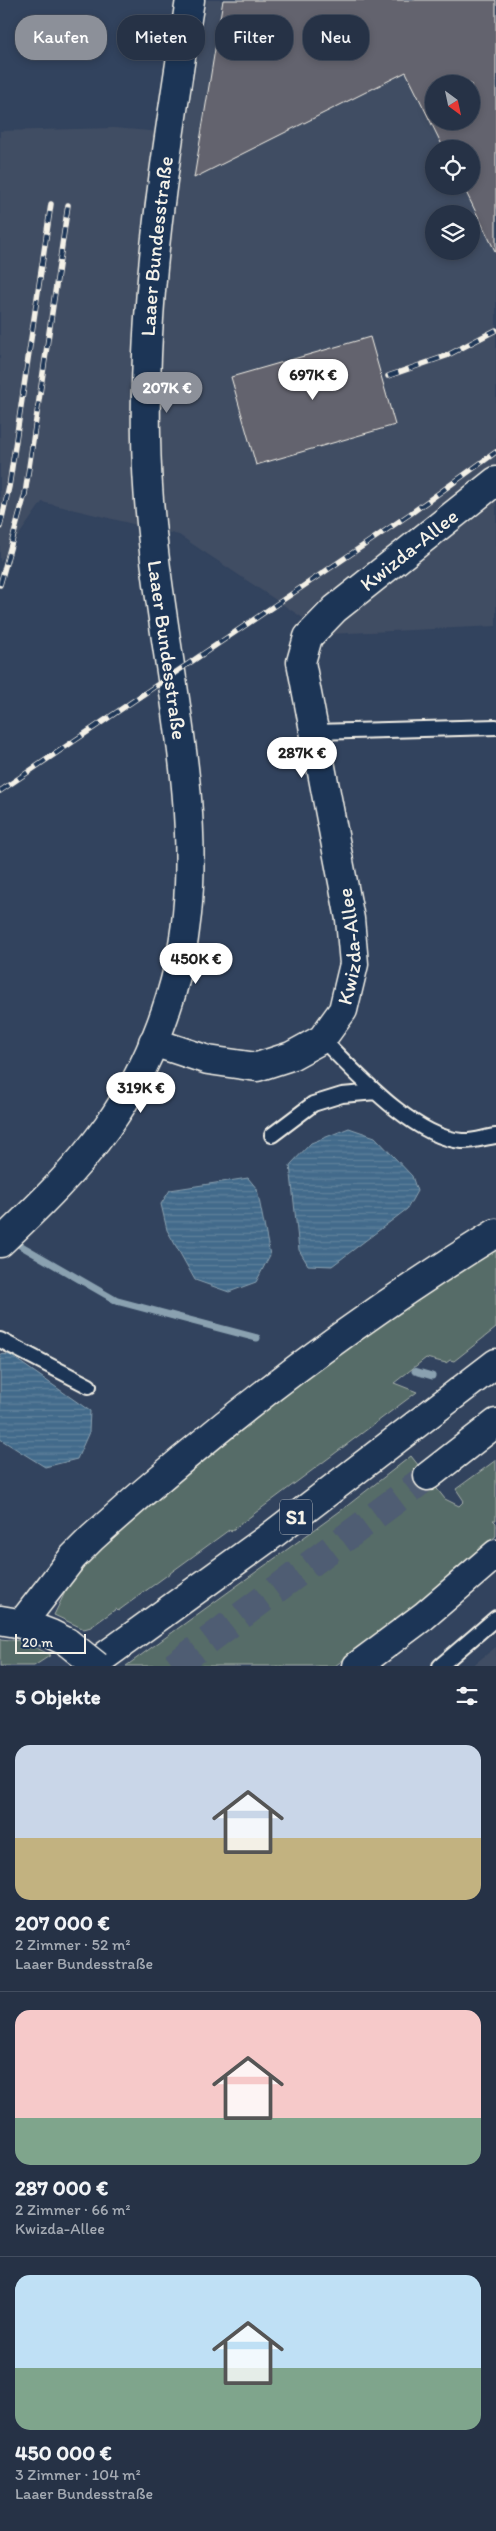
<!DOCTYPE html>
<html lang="de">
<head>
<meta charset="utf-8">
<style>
  :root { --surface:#263246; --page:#2e3a4d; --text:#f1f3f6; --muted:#a4aab3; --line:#424d5f; --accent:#8c9099 }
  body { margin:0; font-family:Itim,sans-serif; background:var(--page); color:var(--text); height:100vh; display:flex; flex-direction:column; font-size:19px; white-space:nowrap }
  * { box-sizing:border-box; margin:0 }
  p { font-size:16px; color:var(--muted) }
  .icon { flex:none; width:28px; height:28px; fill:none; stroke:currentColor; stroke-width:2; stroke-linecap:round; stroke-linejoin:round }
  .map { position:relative; height:1666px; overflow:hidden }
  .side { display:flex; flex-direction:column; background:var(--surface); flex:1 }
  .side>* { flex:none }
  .banner { position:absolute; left:15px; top:15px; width:466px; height:45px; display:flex; gap:10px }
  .needle { width:32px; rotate:147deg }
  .fabs { position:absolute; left:425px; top:75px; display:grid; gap:10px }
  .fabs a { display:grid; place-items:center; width:55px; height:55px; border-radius:50%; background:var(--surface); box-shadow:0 2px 8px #0003,0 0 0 1px var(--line); font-size:25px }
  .scale { position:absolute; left:15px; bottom:12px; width:71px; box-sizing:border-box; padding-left:5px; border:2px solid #f4f1e8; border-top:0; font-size:14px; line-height:18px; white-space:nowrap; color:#f4f1e8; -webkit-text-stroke:4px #1d3557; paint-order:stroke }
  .price { position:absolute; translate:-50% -42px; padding:0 11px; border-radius:18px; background:#fff; color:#222; font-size:16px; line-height:32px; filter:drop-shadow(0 1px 2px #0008) }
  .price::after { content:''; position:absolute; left:50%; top:30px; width:15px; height:11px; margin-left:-8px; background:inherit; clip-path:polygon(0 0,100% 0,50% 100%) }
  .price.on { background:var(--accent); color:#fff }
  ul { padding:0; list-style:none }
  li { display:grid; align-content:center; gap:10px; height:265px; padding:0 15px }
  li+li { border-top:1px solid var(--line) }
  li span { display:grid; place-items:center; height:155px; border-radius:15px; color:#555 }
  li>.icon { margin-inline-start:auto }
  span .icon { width:90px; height:90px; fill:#fffc; stroke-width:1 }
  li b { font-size:21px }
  h2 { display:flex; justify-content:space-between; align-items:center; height:60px; padding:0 15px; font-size:21px }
  .chip { padding:0 18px; border-radius:20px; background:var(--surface); box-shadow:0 2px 8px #0003,0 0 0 1px var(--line); font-size:18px; line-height:45px }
  .chip.on { background:var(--accent); color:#fff }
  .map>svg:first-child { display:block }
  .built { fill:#414d63; fill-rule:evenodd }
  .green { fill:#566c67; stroke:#a5aea8 }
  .water { fill:url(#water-rules); stroke:#8aa1b0 }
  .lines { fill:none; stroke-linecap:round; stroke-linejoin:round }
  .stream { stroke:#8aa1b0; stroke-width:7 }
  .building { fill:#64646e; stroke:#f4f1e8; fill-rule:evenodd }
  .motorway-tunnel { stroke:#4f5d73; stroke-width:28; stroke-dasharray:28 14; stroke-linecap:butt }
  .service-casing { stroke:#f4f1e8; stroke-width:18 }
  .minor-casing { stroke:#f4f1e8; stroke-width:31 }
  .tertiary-casing { stroke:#f4f1e8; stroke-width:31 }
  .primary-casing { stroke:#f4f1e8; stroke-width:31 }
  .motorway-casing { stroke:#f4f1e8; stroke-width:31 }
  .service { stroke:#1d3557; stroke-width:14 }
  .minor { stroke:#1d3557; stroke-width:28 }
  .tertiary { stroke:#1d3557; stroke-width:28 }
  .primary { stroke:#1d3557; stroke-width:28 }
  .motorway { stroke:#1d3557; stroke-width:28 }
  .rail-casing { stroke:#f4f1e8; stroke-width:5.5 }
  .rail { stroke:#1d3557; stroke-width:4; stroke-dasharray:11; stroke-linecap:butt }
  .primary-bridge-casing { stroke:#f4f1e8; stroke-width:31; stroke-linecap:butt }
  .primary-bridge { stroke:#1d3557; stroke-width:28 }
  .labels { text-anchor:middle; stroke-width:5; stroke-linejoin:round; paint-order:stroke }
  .shield { fill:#1d3557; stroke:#b4b9bc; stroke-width:1 }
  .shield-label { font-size:20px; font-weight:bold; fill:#f4f1e8 }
  .street-label { font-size:21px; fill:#f4f1e8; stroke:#1d3557 }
</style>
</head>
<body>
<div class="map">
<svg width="496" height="1666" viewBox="0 0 496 1666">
  <defs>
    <pattern id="water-rules" width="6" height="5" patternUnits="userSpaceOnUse" patternTransform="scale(1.25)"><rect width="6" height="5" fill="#436b8b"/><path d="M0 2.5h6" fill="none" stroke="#5f819b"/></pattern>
  </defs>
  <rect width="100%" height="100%" fill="#32435e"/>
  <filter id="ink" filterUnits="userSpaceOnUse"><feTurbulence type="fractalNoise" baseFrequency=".02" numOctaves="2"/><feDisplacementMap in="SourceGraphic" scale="10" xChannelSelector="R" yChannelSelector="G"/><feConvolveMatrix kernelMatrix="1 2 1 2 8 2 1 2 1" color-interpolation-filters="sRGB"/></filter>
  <g filter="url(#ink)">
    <path class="built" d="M207,0H496V626L327,634L179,535L42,502L0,562V131L114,128L185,134ZM434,84H471V121H434ZM434,149H471V186H434ZM434,214H471V251H434Z
      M496,1647V1666H472Z"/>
    <path class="green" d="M496,1248V1328L454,1361L450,1360L446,1363L426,1358L394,1383L417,1392L231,1531L229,1530L118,1611L116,1609L91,1627L84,1629L54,1615L68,1586L95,1551L259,1412L392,1315Z
      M411,1456L445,1499L459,1506L464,1501L456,1489L496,1460V1520H493L496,1523V1536L431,1593L335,1666H126L343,1509Z
      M0,1639L22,1641L51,1655L34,1666H0Z"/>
    <path class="water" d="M349,1128L375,1137L412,1176L417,1191L407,1209L332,1266L308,1265L299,1250L290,1165L311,1143Z
      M248,1178L257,1189L270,1255L256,1282L229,1292L195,1280L167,1230L161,1204L170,1190Z
      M0,1354L10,1355L90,1411L89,1432L77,1459L45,1467L0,1439Z"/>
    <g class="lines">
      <path class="stream" d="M11,1240L117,1301L257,1338
        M415,1371L432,1376"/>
    </g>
    <path class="building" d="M223,0H496V253L463,186H471V149H444L406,72L194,178ZM434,84H471V121H434Z
      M370,337L395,425L256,465L231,377Z"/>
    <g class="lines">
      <path class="motorway-tunnel" d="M174,1666L428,1476"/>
      <defs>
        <path id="service" d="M315,732L496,727
          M322,1039C355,1072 414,1138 462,1141C473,1142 486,1137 496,1136
          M272,1135L313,1104L342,1095L376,1092
          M0,1340L89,1386
          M440,1666L496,1618"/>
        <g id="minor">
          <path id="s1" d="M153,1042L208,1060L257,1067L291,1056L322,1039L343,1010L354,964L350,919L301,662L308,637L335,609L496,481"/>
        </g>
        <g id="tertiary">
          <path id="s2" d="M0,1243C38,1207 76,1170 107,1127C150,1067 180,988 187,914C195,833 183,752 171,672C159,594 147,516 146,437C143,290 167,145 190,0"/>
        </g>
        <path id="primary" d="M0,1620C25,1623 45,1630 67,1642"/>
        <path id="motorway" d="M428,1476L496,1423
          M22,1623L73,1557L92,1538C218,1424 351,1322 496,1233
          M91,1666L268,1538L496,1363
          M357,1666L424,1616L496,1554"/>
      </defs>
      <use href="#service" class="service-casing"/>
      <use href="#minor" class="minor-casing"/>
      <use href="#tertiary" class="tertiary-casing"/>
      <use href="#primary" class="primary-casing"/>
      <use href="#motorway" class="motorway-casing"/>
      <use href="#service" class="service"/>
      <use href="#minor" class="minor"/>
      <use href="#tertiary" class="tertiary"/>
      <use href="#primary" class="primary"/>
      <use href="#motorway" class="motorway"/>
      <defs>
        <path id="rail" d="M388,376L446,356L496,330
          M0,527L9,487L51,204
          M0,585L25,494L68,205
          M0,791L410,514L496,452"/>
      </defs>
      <use href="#rail" class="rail-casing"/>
      <use href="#rail" class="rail"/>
      <defs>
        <path id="primary-bridge" d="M67,1642L97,1666"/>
      </defs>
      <use href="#primary-bridge" class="primary-bridge-casing"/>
      <use href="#primary-bridge" class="primary-bridge"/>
    </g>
  </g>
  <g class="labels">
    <rect class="shield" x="280" y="1499.5" width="32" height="35" rx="4"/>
    <g class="shield-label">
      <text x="296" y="1524">S1</text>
    </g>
    <g class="street-label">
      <text dy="7" stroke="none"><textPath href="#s2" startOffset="1059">Laaer Bundesstraße</textPath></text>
      <text dy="7" stroke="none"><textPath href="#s1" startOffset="728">Kwizda-Allee</textPath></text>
      <text transform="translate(167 650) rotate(82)" y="7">Laaer Bundesstraße</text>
      <text dy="7" stroke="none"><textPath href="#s1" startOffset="279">Kwizda-Allee</textPath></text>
    </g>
  </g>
</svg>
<div class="fabs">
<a><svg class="needle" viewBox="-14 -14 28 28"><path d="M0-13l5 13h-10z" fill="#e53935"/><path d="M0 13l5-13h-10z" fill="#a4aab3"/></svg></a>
<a><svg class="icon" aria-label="locate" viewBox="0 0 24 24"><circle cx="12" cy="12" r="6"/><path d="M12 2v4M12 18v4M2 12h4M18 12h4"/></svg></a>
<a><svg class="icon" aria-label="layers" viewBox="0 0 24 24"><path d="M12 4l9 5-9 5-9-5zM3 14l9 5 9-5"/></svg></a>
</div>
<div class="scale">20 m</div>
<b class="price" style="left:313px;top:401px">697K €</b>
<b class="price on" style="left:167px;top:414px">207K €</b>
<b class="price" style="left:302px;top:779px">287K €</b>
<b class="price" style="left:196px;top:985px">450K €</b>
<b class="price" style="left:141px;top:1114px">319K €</b>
<div class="banner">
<a class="chip on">Kaufen</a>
<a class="chip">Mieten</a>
<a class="chip">Filter</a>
<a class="chip">Neu</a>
</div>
</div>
<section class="side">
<h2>5 Objekte<svg class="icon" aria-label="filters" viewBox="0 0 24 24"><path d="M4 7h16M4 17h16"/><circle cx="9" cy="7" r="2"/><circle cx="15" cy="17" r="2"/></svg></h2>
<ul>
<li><span style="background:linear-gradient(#c9d6e8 60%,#c2b280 0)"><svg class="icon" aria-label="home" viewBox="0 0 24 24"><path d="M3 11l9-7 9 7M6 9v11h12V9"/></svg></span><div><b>207 000 €</b><p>2 Zimmer · 52 m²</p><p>Laaer Bundesstraße</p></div></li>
<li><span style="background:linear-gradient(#f6c9c9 70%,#7fa58c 0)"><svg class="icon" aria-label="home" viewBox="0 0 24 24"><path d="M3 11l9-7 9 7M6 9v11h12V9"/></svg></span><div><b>287 000 €</b><p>2 Zimmer · 66 m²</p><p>Kwizda-Allee</p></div></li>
<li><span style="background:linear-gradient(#bfe0f5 60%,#7fa58c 0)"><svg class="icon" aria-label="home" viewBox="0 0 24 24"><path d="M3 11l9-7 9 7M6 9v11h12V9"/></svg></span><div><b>450 000 €</b><p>3 Zimmer · 104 m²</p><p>Laaer Bundesstraße</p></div></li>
</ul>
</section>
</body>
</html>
